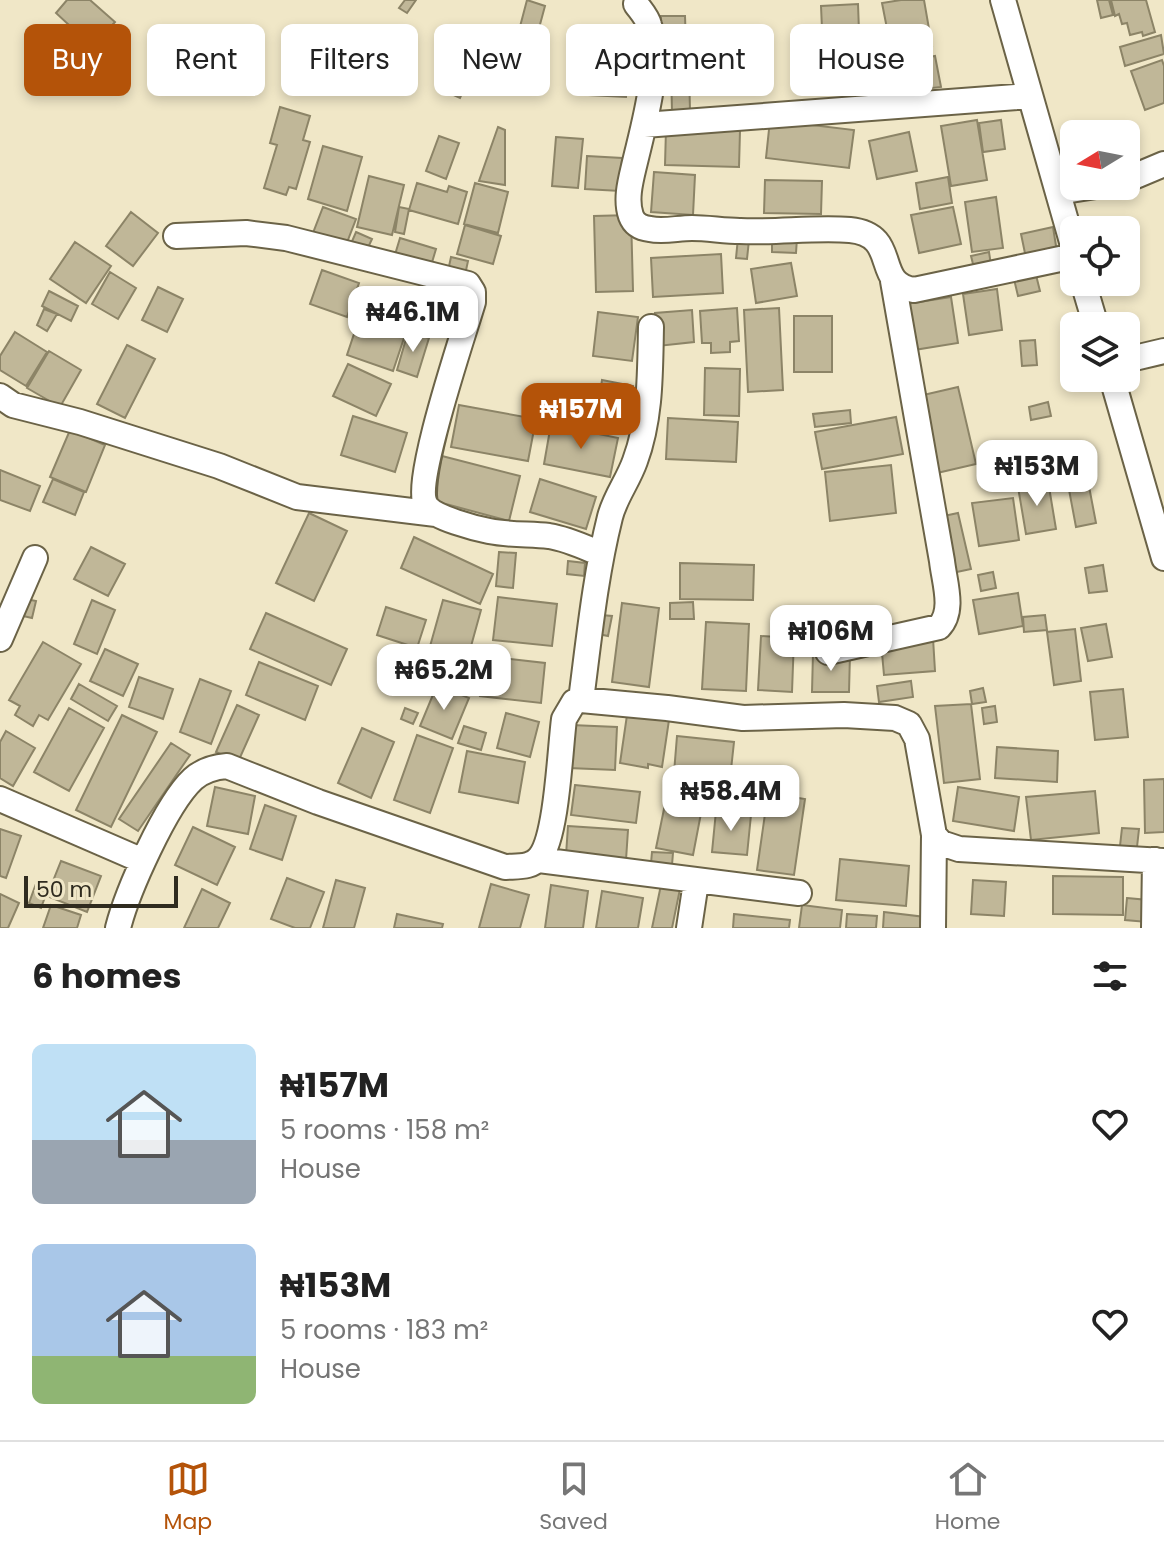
<!DOCTYPE html>
<html lang="en">
<head>
<meta charset="utf-8">
<style>
  :root { --surface:#fff; --page:#f6f6f6; --text:#222; --muted:#767676; --line:#e0e0e0; --accent:#b45309 }
  body { margin:0; font-family:Poppins,sans-serif; background:var(--page); color:var(--text); height:100vh; display:flex; flex-direction:column; font-size:30px; white-space:nowrap }
  * { box-sizing:border-box; margin:0 }
  p { font-size:26px; color:var(--muted) }
  .icon { flex:none; width:44px; height:44px; fill:none; stroke:currentColor; stroke-width:2; stroke-linecap:round; stroke-linejoin:round }
  .map { position:relative; height:928px; overflow:hidden }
  .panel { display:flex; flex-direction:column; background:var(--surface); flex:1 }
  .panel>* { flex:none }
  .top-card { position:absolute; left:24px; top:24px; width:1116px; height:72px; display:flex; gap:16px }
  .needle { width:52px; rotate:260deg }
  .tools { position:absolute; left:1060px; top:120px; display:grid; gap:16px }
  .tools a { display:grid; place-items:center; width:80px; height:80px; border-radius:12px; background:var(--surface); box-shadow:0 4px 12px #0003; font-size:40px }
  .scale { position:absolute; left:24px; bottom:20px; width:154px; box-sizing:border-box; padding-left:8px; border:4px solid #2f2b1f; border-top:0; font-size:22px; line-height:28px; white-space:nowrap; color:#2f2b1f; -webkit-text-stroke:6px #f0e7c7; paint-order:stroke }
  .price { position:absolute; translate:-50% -68px; padding:0 18px; border-radius:16px; background:#fff; color:#222; font-size:26px; line-height:52px; filter:drop-shadow(0 2px 4px #0008) }
  .price::after { content:''; position:absolute; left:50%; top:48px; width:24px; height:18px; margin-left:-12px; background:inherit; clip-path:polygon(0 0,100% 0,50% 100%) }
  .price.active { background:var(--accent); color:#fff }
  ul { padding:0; list-style:none }
  li { display:flex; align-items:center; gap:24px; height:200px; padding:0 32px }
  li span { display:grid; place-items:center; flex:none; width:224px; height:160px; border-radius:12px; color:#555 }
  li>.icon { margin-inline-start:auto }
  span .icon { width:96px; height:96px; fill:#fffc; stroke-width:1 }
  li b { font-size:34px }
  h2 { display:flex; justify-content:space-between; align-items:center; height:96px; padding:0 32px; font-size:34px }
  .tag { padding:0 28px; border-radius:12px; background:var(--surface); box-shadow:0 4px 12px #0003; font-size:28px; line-height:72px }
  .tag.active { background:var(--accent); color:#fff }
  .dock { display:flex; justify-content:space-around; align-items:center; height:112px; border-top:2px solid var(--line); background:var(--surface); font-size:22px; color:var(--muted) }
  .dock a { display:grid; justify-items:center; gap:4px }
  .dock .active { color:var(--accent) }
  .map>svg:first-child { display:block }
  .building { fill:#c0b798; stroke:#8c8467; stroke-width:2 }
  .lines { fill:none; stroke-linecap:round; stroke-linejoin:round }
  .minor-casing { stroke:#6b6347; stroke-width:28 }
  .minor { stroke:#fff; stroke-width:24 }
</style>
</head>
<body>
<div class="map">
<svg width="1164" height="928" viewBox="0 0 1164 928">
  <rect width="100%" height="100%" fill="#f0e7c7"/>
  <path class="building" d="M67,0H90L115,22L103,35L108,40L97,51L56,13Z
    M405,0H416L407,13L399,8Z
    M527,0L545,6L535,43L517,38Z
    M901,0H924L932,46L892,54L882,3Z
    M1097,0H1109L1113,15L1101,18Z
    M1111,0H1146L1155,32L1143,36L1142,32L1130,35L1127,23L1122,24L1119,14L1115,16Z
    M858,4L859,31L864,30L865,41H860V50L823,52L821,6Z
    M661,16H685L686,45H661Z
    M1161,35L1164,54L1125,66L1120,47Z
    M497,43L508,46L497,80L487,76Z
    M935,56L941,87L898,92L892,64Z
    M592,58L629,61L626,97L589,95Z
    M869,58L871,75L860,76L858,60Z
    M1162,60L1164,66V103L1145,110L1131,71Z
    M660,62H669V92H660Z
    M671,67H689L690,111L672,112Z
    M452,84L464,89L460,98L449,93Z
    M280,107L310,116L303,140L310,142L296,189L289,187L286,195L264,188L277,145L270,143Z
    M770,120L854,130L849,168L766,158Z
    M977,120L987,180L951,186L941,126Z
    M1001,120L1005,149L983,152L979,123Z
    M498,127L505,130V185L479,181Z
    M666,129L740,131L739,167L665,165Z
    M909,132L917,171L877,179L869,141Z
    M439,136L459,143L446,179L426,171Z
    M556,137L583,139L578,188L552,186Z
    M323,146L362,157L347,211L308,199Z
    M587,156L622,158L620,191L585,189Z
    M654,172L695,175L693,215L651,212Z
    M369,176L404,185L392,235L357,227Z
    M948,177L952,203L920,209L916,183Z
    M765,180L822,181L821,214L764,213Z
    M417,183L447,192L449,186L467,192L458,224L409,210Z
    M475,183L508,192L498,233L464,224Z
    M996,197L1003,248L972,252L965,202Z
    M323,207L356,219L346,245L313,233Z
    M399,207L409,209L404,234L395,232Z
    M953,207L961,244L919,253L911,215Z
    M131,212L158,233L133,266L106,246Z
    M631,215L633,291L596,292L594,216Z
    M465,225L501,236L493,264L457,254Z
    M1053,227L1057,252L1026,258L1021,234Z
    M356,232L372,239L366,252L350,246Z
    M772,237L797,238L796,253L772,252Z
    M400,238L436,249L430,269L394,258Z
    M738,238L749,240L747,259L736,258Z
    M75,242L111,266L86,303L50,279Z
    M989,252L991,265L974,268L971,256Z
    M721,254L723,293L653,297L651,258Z
    M451,257L468,261L465,275L448,271Z
    M791,263L797,296L756,303L751,269Z
    M322,270L359,283L347,317L310,304Z
    M110,272L136,288L118,319L92,304Z
    M1036,275L1040,291L1018,296L1014,279Z
    M158,287L183,299L167,332L142,320Z
    M997,289L1002,330L969,335L963,294Z
    M49,291L78,306L71,321L42,306Z
    M951,297L958,343L914,350L906,304Z
    M737,308L739,341L730,342V352L711,353V343H702L700,311Z
    M779,308L783,390L748,392L744,310Z
    M44,309L57,314L47,331L37,325Z
    M692,310L694,342L658,346L655,313Z
    M598,312L638,317L632,361L593,356Z
    M794,316H832V372H794Z
    M359,319L405,335L393,371L347,355Z
    M15,332L47,352L26,386L0,370V356Z
    M408,332L429,338L417,377L397,370Z
    M1035,340L1037,365L1022,366L1020,341Z
    M127,345L155,359L125,418L97,404Z
    M49,351L81,370L60,407L27,388Z
    M348,364L391,384L376,416L333,396Z
    M705,368L740,369L739,416L704,415Z
    M602,380L633,386L628,419L597,414Z
    M958,387L976,464L937,473L919,396Z
    M576,391L593,394L589,422L571,419Z
    M1048,402L1051,416L1031,420L1029,407Z
    M459,405L536,419L528,461L451,447Z
    M850,410L851,423L815,427L813,414Z
    M353,416L407,433L395,472L341,455Z
    M896,417L903,454L822,469L815,432Z
    M668,418L738,422L736,462L666,459Z
    M551,424L618,438L610,477L544,464Z
    M70,430L105,445L86,492L50,477Z
    M442,456L520,476L509,521L431,500Z
    M1077,460L1079,475L1062,478L1060,463Z
    M1050,463L1053,478L1016,485L1013,469Z
    M891,465L896,513L830,521L825,472Z
    M0,470L40,486L30,511L0,500Z
    M1087,476L1096,523L1076,527L1067,479Z
    M53,479L84,492L75,515L43,502Z
    M540,479L596,497L586,529L530,512Z
    M1048,481L1056,529L1026,534L1018,487Z
    M1013,498L1019,540L979,546L972,503Z
    M309,513L347,531L314,601L276,583Z
    M958,513L971,569L952,573L939,517Z
    M414,537L493,574L480,604L401,568Z
    M91,547L125,564L108,596L74,579Z
    M499,552L516,553L513,588L496,586Z
    M568,561L585,563L584,576L567,574Z
    M680,563L754,565L753,600L680,599Z
    M1103,565L1107,591L1089,593L1085,568Z
    M993,572L996,588L981,591L978,575Z
    M1018,593L1023,626L979,634L973,600Z
    M498,597L557,604L552,646L493,640Z
    M26,599L36,601L32,618L23,616Z
    M92,600L115,610L97,654L74,644Z
    M443,600L481,610L465,668L427,657Z
    M693,602L694,619H670V603Z
    M622,603L659,608L649,687L612,682Z
    M386,607L426,620L417,648L377,635Z
    M266,613L347,649L331,685L250,649Z
    M601,615L612,616L608,636L598,634Z
    M1045,615L1047,630L1024,632L1023,617Z
    M706,622L749,624L746,691L702,689Z
    M1106,624L1112,657L1088,661L1081,628Z
    M1075,629L1081,681L1054,685L1047,632Z
    M761,636L794,638L792,692L758,690Z
    M933,638L935,671L884,675L881,642Z
    M43,642L81,664L48,720L39,715L33,726L15,715L20,706L9,700Z
    M105,649L138,664L123,696L90,681Z
    M813,653L850,654L849,692H812Z
    M484,656L545,663L541,703L480,696Z
    M259,662L318,686L305,720L246,695Z
    M139,677L173,689L163,719L129,707Z
    M200,679L231,691L211,744L180,732Z
    M911,681L913,697L879,702L877,686Z
    M79,684L117,706L108,721L71,699Z
    M437,685L469,698L452,739L420,726Z
    M983,688L986,702L972,704L970,691Z
    M1123,689L1128,737L1095,740L1090,692Z
    M971,704L980,779L944,783L935,706Z
    M237,705L259,715L238,762L216,752Z
    M995,706L997,722L984,724L982,708Z
    M69,708L104,728L69,791L34,772Z
    M405,708L418,713L413,724L401,719Z
    M506,713L539,722L530,757L497,748Z
    M122,715L157,732L111,827L76,810Z
    M627,715L669,720L662,767L648,764V768L620,763Z
    M571,725L617,727L615,770L569,768Z
    M464,726L486,733L481,750L458,743Z
    M362,728L394,742L371,798L338,783Z
    M6,731L35,748L13,786L0,778V742Z
    M417,735L453,748L430,813L394,800Z
    M677,736L734,742L730,779L674,773Z
    M171,743L190,755L138,831L119,819Z
    M997,747L1058,751L1057,782L995,778Z
    M467,751L525,762L518,803L459,792Z
    M671,775L707,782L693,855L656,848Z
    M1164,779V832L1145,833L1144,780Z
    M575,785L640,792L636,823L571,815Z
    M215,787L255,796L248,834L207,826Z
    M958,787L1019,797L1014,831L953,821Z
    M1095,791L1099,833L1031,840L1026,797Z
    M768,793L805,799L794,875L757,870Z
    M265,805L296,816L282,860L250,849Z
    M716,811L751,815L747,855L712,852Z
    M568,826L628,830L626,860L566,855Z
    M193,827L235,847L217,885L175,865Z
    M1122,828L1139,829L1137,847L1120,846Z
    M0,829L21,836L6,878L0,876Z
    M652,852L673,853L672,865L651,863Z
    M840,859L909,866L906,906L836,900Z
    M61,861L101,876L87,912L47,896Z
    M1053,876L1123,877V915L1053,914Z
    M287,878L324,892L310,928H295L271,919Z
    M336,880L365,888L354,928H323Z
    M973,880L1006,882L1004,916L971,914Z
    M37,881L49,886L41,908L29,903Z
    M491,884L529,895L520,928H479Z
    M551,885L588,891L583,928H545Z
    M661,885L680,889L672,928H652Z
    M202,889L230,903L218,928H184Z
    M602,891L643,898L638,928H596Z
    M0,894L19,903L8,928H0Z
    M1127,898L1148,900L1147,922L1125,920Z
    M51,905L81,915L77,928H43Z
    M802,905L842,910L840,928H799Z
    M884,912L925,917L924,928H883Z
    M397,914L443,924L442,928H394Z
    M734,914L790,920L789,928H733Z
    M847,914L877,916L876,928H846Z"/>
  <g class="lines">
    <defs>
      <path id="minor" d="M1003,0L1074,249
        M636,4C641,11 647,17 649,25C662,62 644,124 635,162C631,179 625,199 631,216C634,224 641,228 650,229C663,232 678,228 692,228C708,228 724,231 740,231C776,233 814,227 850,230C901,235 872,284 914,290L1074,256
        M644,125L1030,96
        M1126,180L1164,164
        M1058,192L1096,186
        M176,236L246,233L286,238L468,284L473,292V302C464,333 411,487 427,507C436,518 474,528 489,531C509,535 529,534 549,536C568,539 584,547 601,554
        M1083,282L1096,326
        M1126,360L1164,351
        M1112,378L1164,558
        M0,396L13,405L80,422L219,466L297,497L436,514
        M0,639L35,558
        M828,652L939,627C955,611 944,581 942,561L893,281
        M581,700C589,639 595,577 610,517C615,497 628,481 635,461C651,418 650,372 651,327
        M0,799L143,861
        M539,860L799,893
        M118,928C127,892 166,804 193,779C203,770 214,767 227,766L318,802L505,867C517,866 532,868 540,857C557,836 560,749 564,719L574,702L581,700L667,708L743,718L844,715L895,718L909,724L917,739L934,835L941,843L959,849L1164,861
        M689,928L696,882
        M933,928L934,835
        M1154,928L1155,860"/>
    </defs>
    <use href="#minor" class="minor-casing"/>
    <use href="#minor" class="minor"/>
  </g>
</svg>
<div class="tools">
<a><svg class="needle" viewBox="-14 -14 28 28"><path d="M0-13l5 13h-10z" fill="#e53935"/><path d="M0 13l5-13h-10z" fill="#767676"/></svg></a>
<a><svg class="icon" aria-label="locate" viewBox="0 0 24 24"><circle cx="12" cy="12" r="6"/><path d="M12 2v4M12 18v4M2 12h4M18 12h4"/></svg></a>
<a><svg class="icon" aria-label="layers" viewBox="0 0 24 24"><path d="M12 4l9 5-9 5-9-5zM3 14l9 5 9-5"/></svg></a>
</div>
<div class="scale">50 m</div>
<b class="price" style="left:413px;top:354px">₦46.1M</b>
<b class="price active" style="left:581px;top:451px">₦157M</b>
<b class="price" style="left:1037px;top:508px">₦153M</b>
<b class="price" style="left:831px;top:673px">₦106M</b>
<b class="price" style="left:444px;top:712px">₦65.2M</b>
<b class="price" style="left:731px;top:833px">₦58.4M</b>
<div class="top-card">
<a class="tag active">Buy</a>
<a class="tag">Rent</a>
<a class="tag">Filters</a>
<a class="tag">New</a>
<a class="tag">Apartment</a>
<a class="tag">House</a>
</div>
</div>
<section class="panel">
<h2>6 homes<svg class="icon" aria-label="filters" viewBox="0 0 24 24"><path d="M4 7h16M4 17h16"/><circle cx="9" cy="7" r="2"/><circle cx="15" cy="17" r="2"/></svg></h2>
<ul>
<li><span style="background:linear-gradient(#bfe0f5 60%,#9aa5b1 0)"><svg class="icon" aria-label="home" viewBox="0 0 24 24"><path d="M3 11l9-7 9 7M6 9v11h12V9"/></svg></span><div><b>₦157M</b><p>5 rooms · 158 m²</p><p>House</p></div><svg class="icon" aria-label="heart" viewBox="0 0 24 24"><path d="M12 20l-8-8c-3-5 5-10 8-4 3-6 11-1 8 4z"/></svg></li>
<li><span style="background:linear-gradient(#a9c7e8 70%,#8fb573 0)"><svg class="icon" aria-label="home" viewBox="0 0 24 24"><path d="M3 11l9-7 9 7M6 9v11h12V9"/></svg></span><div><b>₦153M</b><p>5 rooms · 183 m²</p><p>House</p></div><svg class="icon" aria-label="heart" viewBox="0 0 24 24"><path d="M12 20l-8-8c-3-5 5-10 8-4 3-6 11-1 8 4z"/></svg></li>
</ul>
</section>
<nav class="dock">
<a class="active"><svg class="icon" aria-label="map" viewBox="0 0 24 24"><path d="M3 6l6-2 6 2 6-2v14l-6 2-6-2-6 2zM9 4v14M15 6v14"/></svg>Map</a>
<a><svg class="icon" aria-label="saved" viewBox="0 0 24 24"><path d="M7 4h10v16l-5-4-5 4z"/></svg>Saved</a>
<a><svg class="icon" aria-label="home" viewBox="0 0 24 24"><path d="M3 11l9-7 9 7M6 9v11h12V9"/></svg>Home</a>
</nav>
</body>
</html>
